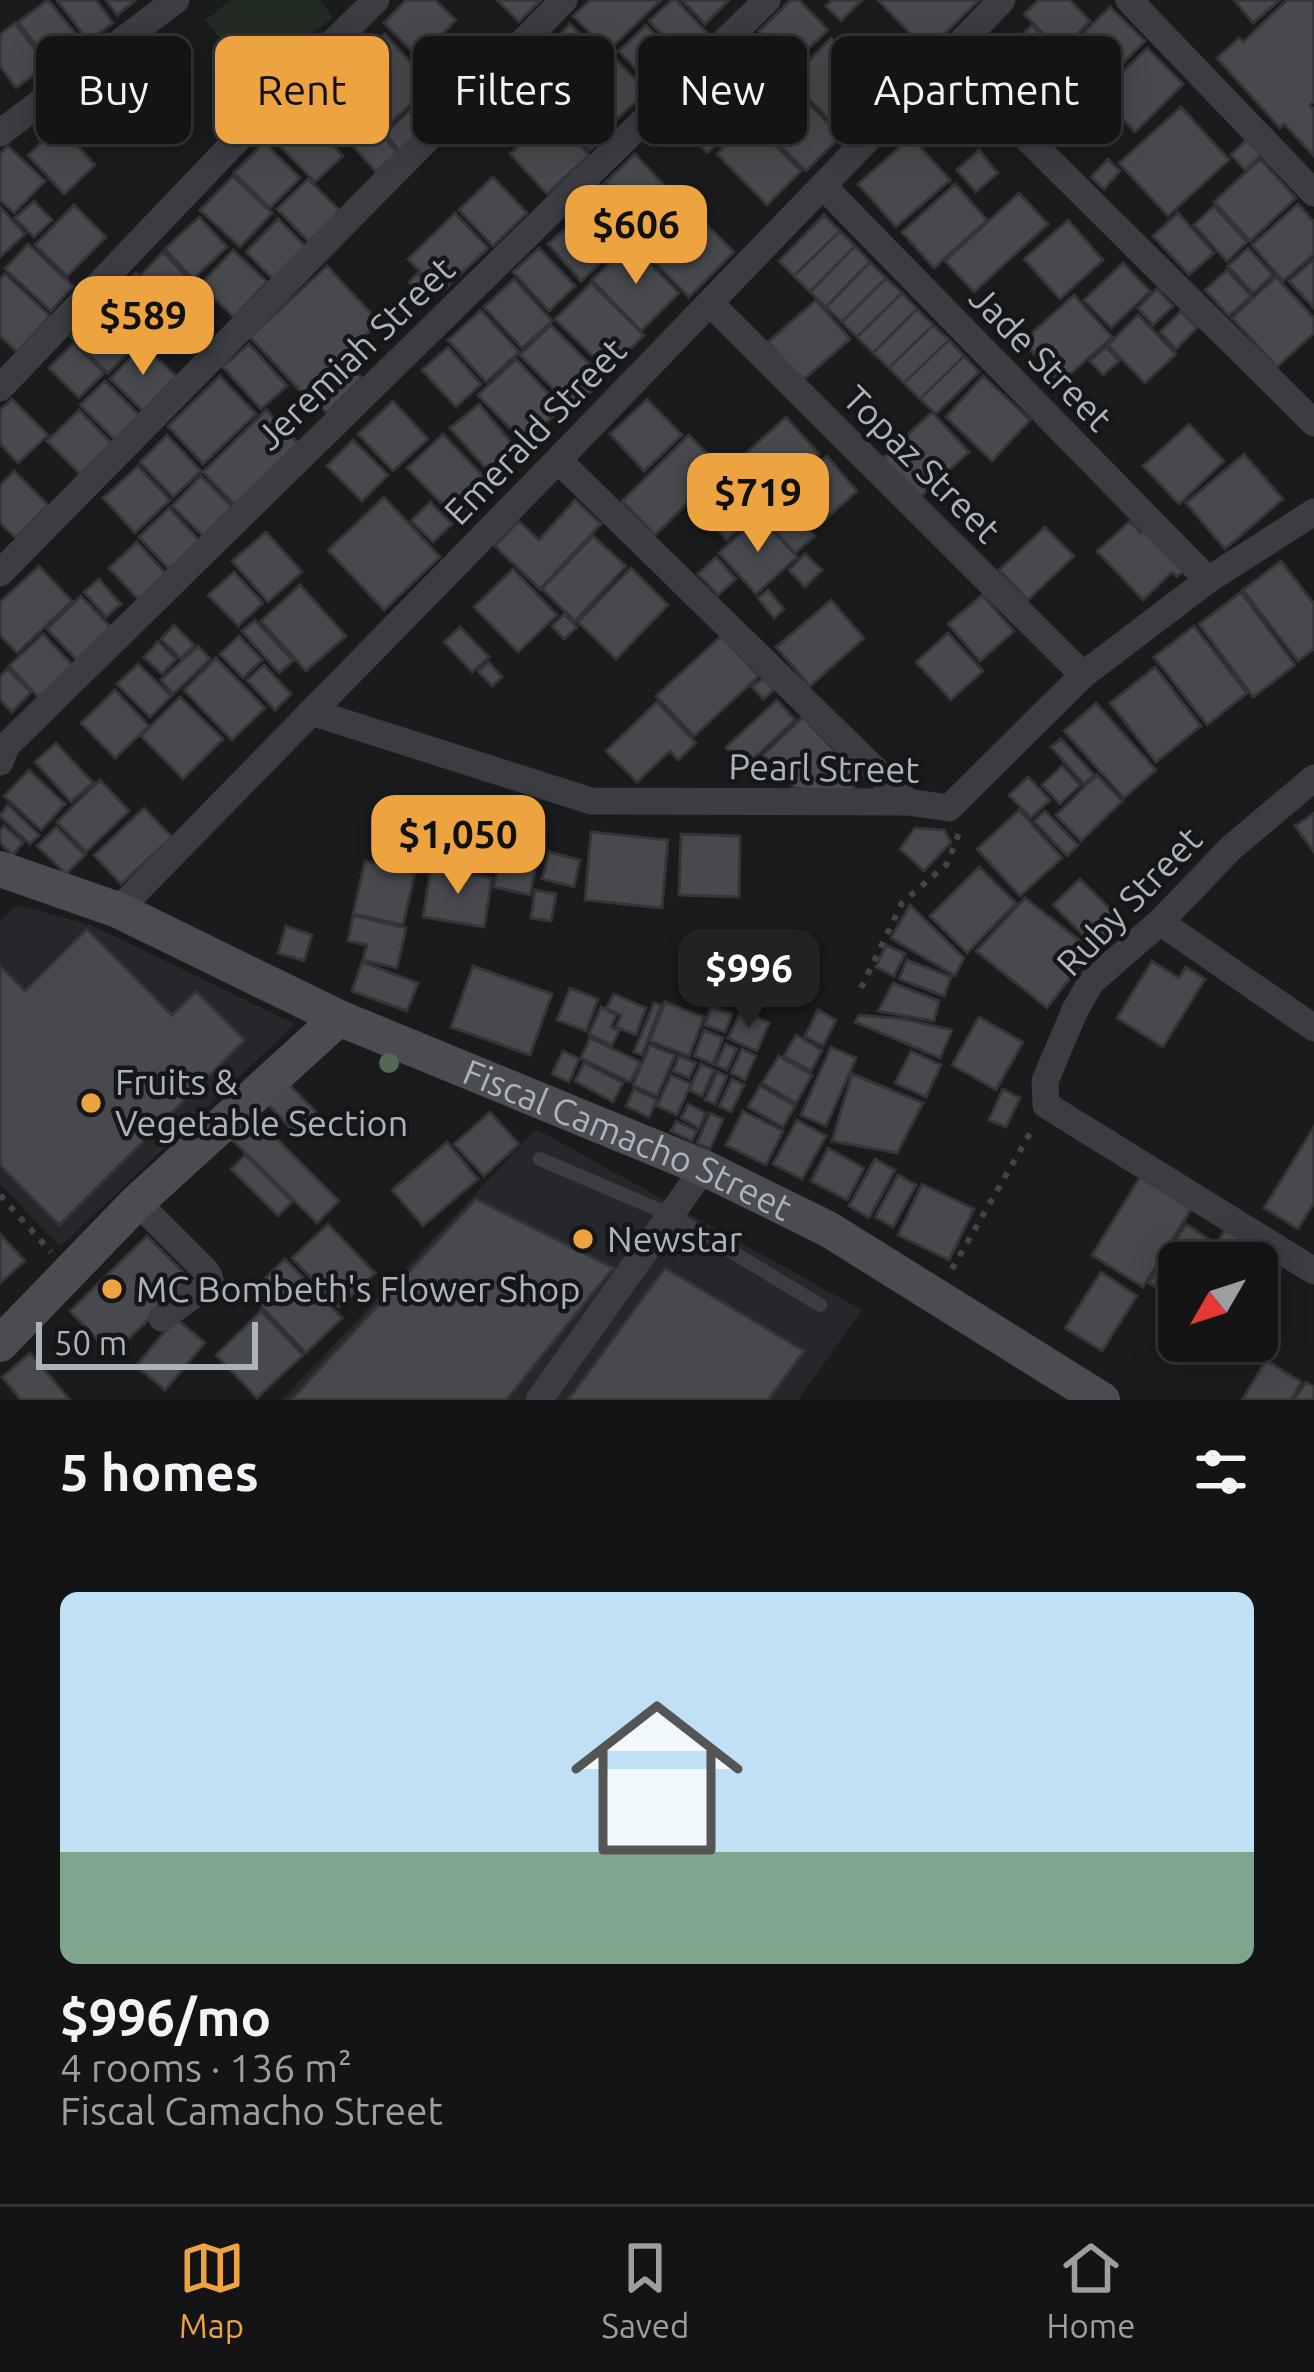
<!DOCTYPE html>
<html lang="en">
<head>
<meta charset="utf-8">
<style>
  :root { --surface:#141416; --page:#1d1d1f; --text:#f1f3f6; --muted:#9d9ea1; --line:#333335; --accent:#eea341 }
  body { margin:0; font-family:Ubuntu,sans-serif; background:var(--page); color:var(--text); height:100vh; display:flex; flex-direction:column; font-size:45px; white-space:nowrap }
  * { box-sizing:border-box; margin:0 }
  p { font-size:39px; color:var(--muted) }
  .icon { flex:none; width:66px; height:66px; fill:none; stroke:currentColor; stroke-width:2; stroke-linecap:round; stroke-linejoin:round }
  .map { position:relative; height:1400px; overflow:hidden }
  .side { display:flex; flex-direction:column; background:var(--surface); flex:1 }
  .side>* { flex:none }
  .banner { position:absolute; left:36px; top:36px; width:1242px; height:108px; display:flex; gap:24px }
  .needle { width:78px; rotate:231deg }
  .buttons { position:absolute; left:1158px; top:1242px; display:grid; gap:24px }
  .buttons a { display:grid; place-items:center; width:120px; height:120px; border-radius:18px; background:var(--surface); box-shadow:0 6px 30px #0003,0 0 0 3px var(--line); font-size:60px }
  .scale { position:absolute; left:36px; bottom:30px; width:222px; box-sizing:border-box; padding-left:12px; border:6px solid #adb3bc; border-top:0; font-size:33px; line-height:42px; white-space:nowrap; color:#adb3bc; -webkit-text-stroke:9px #151618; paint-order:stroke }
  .price { position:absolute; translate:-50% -102px; padding:0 27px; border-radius:24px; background:var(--accent); color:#111; font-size:39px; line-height:78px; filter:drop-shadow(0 3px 6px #0008) }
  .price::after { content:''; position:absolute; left:50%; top:72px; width:36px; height:27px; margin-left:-18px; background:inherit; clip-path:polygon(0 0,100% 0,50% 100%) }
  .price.on { background:#222; color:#fff }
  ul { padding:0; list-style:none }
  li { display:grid; align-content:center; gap:24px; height:636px; padding:0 60px }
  li span { display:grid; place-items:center; height:372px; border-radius:18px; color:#555 }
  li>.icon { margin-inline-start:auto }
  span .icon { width:216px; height:216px; fill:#fffc; stroke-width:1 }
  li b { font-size:51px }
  h2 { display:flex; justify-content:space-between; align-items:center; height:144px; padding:0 60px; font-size:51px }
  .chip { padding:0 42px; border-radius:18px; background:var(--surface); box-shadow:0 6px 30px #0003,0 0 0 3px var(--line); font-size:42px; line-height:108px }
  .chip.on { background:var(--accent); color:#111 }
  .dock { display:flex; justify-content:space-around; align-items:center; height:168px; border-top:3px solid var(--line); background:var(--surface); font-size:33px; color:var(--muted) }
  .dock a { display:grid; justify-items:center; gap:6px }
  .dock .on { color:var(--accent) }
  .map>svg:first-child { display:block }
  .built { fill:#26272a }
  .green { fill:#222b23 }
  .building { fill:#47494d; stroke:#343539; stroke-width:3 }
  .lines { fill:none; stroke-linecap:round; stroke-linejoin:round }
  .path { stroke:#424449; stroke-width:6; stroke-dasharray:6 9; stroke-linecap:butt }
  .lane { stroke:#3b3d42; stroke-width:14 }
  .street { stroke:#3b3d42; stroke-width:27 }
  .secondary { stroke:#4a4c52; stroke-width:36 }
  .tree { fill:#556756 }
  .poi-dot { fill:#eea341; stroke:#151618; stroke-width:4.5 }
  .labels { text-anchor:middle; stroke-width:9; stroke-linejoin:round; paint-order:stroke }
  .street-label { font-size:36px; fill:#adb3bc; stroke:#151618 }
  .poi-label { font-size:36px; fill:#adb3bc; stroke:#151618; text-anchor:start }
</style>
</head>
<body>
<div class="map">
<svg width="1314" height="1400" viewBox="0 0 1314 1400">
  <rect width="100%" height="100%" fill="#1a1b1d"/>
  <path class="built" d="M17,905L91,925L295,1024L60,1247L0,1184V921Z
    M536,1129L862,1310L798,1400H282Z"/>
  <path class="green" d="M231,0H320L333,17L254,82L205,20Z"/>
  <path class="building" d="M48,0L82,41L51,65L18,22Z
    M57,0H96L113,23L88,41Z
    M106,0H136L117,15Z
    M406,0H435L456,20L419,58L384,23Z
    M497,0H541L519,22Z
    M590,0H661L608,51L573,16Z
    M672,0H676L708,34L683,57L649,21Z
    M682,0H729L705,24Z
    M791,0H799L828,30L791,65L759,31Z
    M832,0H862L841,21L826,6Z
    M878,0H979L927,51Z
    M1039,0H1070L1090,21L1060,51L1024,14Z
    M1234,0H1280L1253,23Z
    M1287,0H1314V101L1310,105L1314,110V156L1284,124L1280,128L1217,58L1239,38L1243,42Z
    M1110,7L1145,41L1092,94L1057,59Z
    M15,23L47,65L16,88L0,66V34Z
    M570,24L605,59L570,94L535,60Z
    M646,25L679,59L651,85L619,51Z
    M1032,25L1059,51L1023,90L995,63Z
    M385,34L431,85L382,131L335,80Z
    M764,38L790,66L764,90L738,62Z
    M831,38L884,91L843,133L790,80Z
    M1147,48L1183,84L1135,132L1099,95Z
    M530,59L549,79L533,95L514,76Z
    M615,59L647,91L615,121L584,89Z
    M1002,74L1025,98L1009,113L986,90Z
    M747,80L764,99L738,122L721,103Z
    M787,83L841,136L806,171L752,118Z
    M337,87L363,117L336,142L309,112Z
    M703,90L736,127L707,153L674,116Z
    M579,91L614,127L590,150L555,114Z
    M417,104L432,121L400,151L385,134Z
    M1181,107L1229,160L1168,216L1119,163Z
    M552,115L589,155L547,194L510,154Z
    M306,117L343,156L315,182L278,144Z
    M751,121L801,171L767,205L717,154Z
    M59,126L95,165L64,194L28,155Z
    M374,126L398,153L376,172L352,145Z
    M911,137L950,180L896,227L858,184Z
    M1246,140L1261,155L1245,170L1231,155Z
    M264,142L300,178L270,208L234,173Z
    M8,146L45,181L14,213L0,200V154Z
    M979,150L998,173L976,192L957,170Z
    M635,154L667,188L639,215L606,182Z
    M1108,159L1120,171L1104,189L1091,177Z
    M1260,159L1296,198L1250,241L1214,202Z
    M233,176L272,213L240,247L200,210Z
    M493,177L527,213L493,246L459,210Z
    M308,179L340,211L309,242L277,209Z
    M605,183L641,222L610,250L574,211Z
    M955,184L987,220L934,268L902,232Z
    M675,193L734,252L689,297L630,237Z
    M1019,193L1048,224L974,292L945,261Z
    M34,201L52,220L34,237L15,218Z
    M1298,204L1314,222V254L1283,281L1252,245Z
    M74,205L106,237L67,276L35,245Z
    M1214,206L1247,242L1227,261L1194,225Z
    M0,207L25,234L0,257Z
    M455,213L488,248L441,293L408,259Z
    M1178,213L1214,253L1189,275L1153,236Z
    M824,215L840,231L794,276L779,261Z
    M199,217L227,247L193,279L165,249Z
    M278,219L306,247L274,280L246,252Z
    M1068,220L1103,260L1060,299L1024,259Z
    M573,222L606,258L581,281L548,244Z
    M840,231L855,246L810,292L794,276Z
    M630,243L679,293L641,331L592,280Z
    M28,244L73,286L51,311L5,269Z
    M855,246L870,262L826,307L810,292Z
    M539,248L575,286L549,311L513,272Z
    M1248,248L1273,275L1253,293L1228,266Z
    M233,250L267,282L234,317L200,285Z
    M163,252L192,282L170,305L140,276Z
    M1314,259V308L1289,281Z
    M870,262L886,278L842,322L826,307Z
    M1123,263L1150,291L1111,328L1084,300Z
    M327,266L379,322L303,394L250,337Z
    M1227,270L1251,296L1229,316L1205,290Z
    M136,273L172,310L139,342L103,304Z
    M418,273L434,291L425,299L409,282Z
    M5,274L50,316L17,352L0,336V279Z
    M1276,277L1314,318V333L1277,367L1232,318Z
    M886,278L902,293L857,337L842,322Z
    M514,279L552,321L522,348L484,307Z
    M591,283L644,335L608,371L555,319Z
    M1157,289L1173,306L1153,325L1138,308Z
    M902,293L917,309L873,353L857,337Z
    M1074,295L1112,337L1060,383L1023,341Z
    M816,300L850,339L802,381L768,342Z
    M100,307L137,344L108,373L71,337Z
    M917,309L933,325L889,368L873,353Z
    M481,310L519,352L486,382L448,340Z
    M1181,311L1197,328L1176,349L1160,332Z
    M1138,315L1176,354L1145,383L1108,345Z
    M551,325L604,379L573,409L520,355Z
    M933,325L949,340L904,383L889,368Z
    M949,340L964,356L920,399L904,383Z
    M74,343L104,373L79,398L49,368Z
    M143,344L176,376L143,411L110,379Z
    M249,344L287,386L261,409L223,367Z
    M448,347L481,384L456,407L422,370Z
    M1106,347L1119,361L1103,375L1090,361Z
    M964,356L979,372L936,414L920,399Z
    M342,359L362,378L327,413L308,395Z
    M516,359L562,408L524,443L478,395Z
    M220,376L256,414L203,464L168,426Z
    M983,376L1030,420L992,461L946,417Z
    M105,381L143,419L118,443L80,405Z
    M12,399L48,435L18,463L0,444V410Z
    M647,399L682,435L644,471L610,434Z
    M393,401L428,439L393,471L358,434Z
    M479,404L514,446L487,470L450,428Z
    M79,410L112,444L80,474L47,441Z
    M266,410L299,444L236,506L203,472Z
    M932,412L969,452L918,499L881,460Z
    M786,417L819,454L758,510L724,473Z
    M1189,424L1224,461L1179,504L1143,466Z
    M443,434L493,487L458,520L407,468Z
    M167,435L201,471L173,497L140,462Z
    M689,435L722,469L655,535L622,501Z
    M353,440L388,475L362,501L327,466Z
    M1244,454L1283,499L1225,549L1186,503Z
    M827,456L857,491L816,528L785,493Z
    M138,466L170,500L135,533L103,498Z
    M14,471L48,505L16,538L0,523V485Z
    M201,476L232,507L203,536L172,506Z
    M728,483L756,512L727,540L700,511Z
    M384,497L440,557L384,610L328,550Z
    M779,497L815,536L795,553L760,515Z
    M575,500L601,524L540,589L495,546L519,521L539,540Z
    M430,502L452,524L433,542L411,521Z
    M169,508L201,542L171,571L139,537Z
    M759,516L797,557L756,594L719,553Z
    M1130,521L1141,533L1149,526L1188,567L1177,577L1172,572L1143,600L1097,551Z
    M1045,527L1074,556L1028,600L999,570Z
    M266,532L302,572L268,602L232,561Z
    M593,536L626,566L575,621L542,589Z
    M137,542L166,574L138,599L109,568Z
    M805,554L822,570L805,587L789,570Z
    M716,557L736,579L718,595L698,574Z
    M1281,561L1314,604V649L1298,661L1243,590Z
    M39,566L72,601L17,653L0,635V602Z
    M631,568L668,605L616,659L578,622Z
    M513,569L557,615L518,652L474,607Z
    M234,572L263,603L238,626L208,595Z
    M99,579L121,604L106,617L84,592Z
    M300,585L346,636L306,671L261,621Z
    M768,590L784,609L774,618L758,598Z
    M1241,592L1295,665L1253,697L1199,624Z
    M982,595L1014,631L980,661L948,624Z
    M81,596L115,632L82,665L47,629Z
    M831,600L864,638L810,686L776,647Z
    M564,614L577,627L564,639L552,626Z
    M255,620L293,661L279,673L242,631Z
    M174,625L194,645L181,659L161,639Z
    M1194,626L1247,693L1207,725L1154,657Z
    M460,627L489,657L472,672L444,642Z
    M948,633L983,671L951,700L916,662Z
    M43,634L74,667L40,699L9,666Z
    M239,636L262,660L243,678L220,654Z
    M721,636L759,676L694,736L656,696Z
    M158,642L176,659L162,674L144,657Z
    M198,646L210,659L173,694L161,680Z
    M216,658L265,708L232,740L184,690Z
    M489,662L502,677L492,686L478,671Z
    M138,664L171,696L150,717L117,684Z
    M264,665L291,694L275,710L247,680Z
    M1155,667L1201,726L1156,762L1110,703Z
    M7,669L31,692L12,712L0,700V676Z
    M763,678L774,690L763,699L752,687Z
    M115,690L149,726L115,758L81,723Z
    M180,697L223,739L183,779L141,736Z
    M777,700L795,720L744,767L726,747Z
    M657,702L696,743L678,760L670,751L637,782L606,751Z
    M1096,703L1156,770L1124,798L1064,731Z
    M803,717L860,778L848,795L794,788L763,755Z
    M1061,739L1094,775L1084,784L1051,747Z
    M56,743L93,783L71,802L35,762Z
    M1062,766L1080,785L1060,804L1042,785Z
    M29,770L65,804L41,830L4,796Z
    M1097,775L1122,801L1081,841L1056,815Z
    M1028,777L1050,800L1031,818L1009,795Z
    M100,780L129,811L86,852L57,822Z
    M8,805L39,835L30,844L0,816Z
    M144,808L172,837L121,884L94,855Z
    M1019,810L1062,858L1020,896L977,849Z
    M1045,811L1078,845L1067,856L1034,821Z
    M1314,813V852L1295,826Z
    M508,821L544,828L530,895L494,887Z
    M4,826L23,842L13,855L0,843V830Z
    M56,827L85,855L66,874L37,846Z
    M915,828L944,830L951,842L924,871L900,849Z
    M591,832L668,840L662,908L585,900Z
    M681,834L740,836L739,897L679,895Z
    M549,852L580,860L574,887L542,879Z
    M365,861L415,873L403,925L353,914Z
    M979,867L1016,903L967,953L930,916Z
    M431,868L492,878L484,927L423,917Z
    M1080,879L1122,921L1095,947L1053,905Z
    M535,890L556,894L551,921L531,918Z
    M1025,898L1092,950L1047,1008L976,951Z
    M910,905L964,958L955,976L891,938Z
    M353,915L406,928L397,968L363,960L367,945L348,941Z
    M286,926L312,935L304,961L278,953Z
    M87,929L172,1015L196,991L245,1040L59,1225L0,1165V966L25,991Z
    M886,945L905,954L894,976L876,967Z
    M907,960L951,977L944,996L899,979Z
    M1152,961L1179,978L1186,967L1205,979L1163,1047L1117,1018Z
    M362,962L418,983L407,1011L352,991Z
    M473,966L552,994L530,1055L451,1027Z
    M893,983L939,1001L934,1021L878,1011Z
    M570,988L598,999L586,1031L557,1020Z
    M614,994L646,1008L636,1035L616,1027L621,1015L606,1008Z
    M665,1002L704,1017L689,1056L650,1041Z
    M654,1003L661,1005L642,1055L634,1052Z
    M601,1007L616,1015L611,1027L619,1031L612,1045L589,1034Z
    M711,1007L732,1014L725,1032L705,1025Z
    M742,1010L769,1023L757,1051L728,1038Z
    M818,1010L836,1020L823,1046L805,1036Z
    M859,1015L904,1019L952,1030L940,1058L855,1022Z
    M979,1017L1023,1042L996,1090L952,1065Z
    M704,1030L723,1038L713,1064L694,1056Z
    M796,1035L822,1050L811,1071L784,1056Z
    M590,1038L640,1062L630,1082L581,1058Z
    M726,1044L737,1049L727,1070L716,1065Z
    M650,1045L675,1055L657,1096L633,1085Z
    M831,1047L856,1058L826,1126L801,1115Z
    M742,1049L756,1056L745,1080L731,1073Z
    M563,1051L579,1059L569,1082L552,1074Z
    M911,1051L941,1065L926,1097L895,1083Z
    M679,1056L696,1063L689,1078L673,1071Z
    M779,1056L812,1075L796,1103L762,1083Z
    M584,1063L623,1083L613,1102L575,1081Z
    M701,1064L714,1070L702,1096L689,1090Z
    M717,1072L727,1076L715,1104L705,1100Z
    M852,1074L923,1103L897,1153L832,1141Z
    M671,1075L691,1084L677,1115L657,1106Z
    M284,1079L317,1113L295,1133L263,1099Z
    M732,1079L744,1085L731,1112L719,1106Z
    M760,1086L795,1106L783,1127L748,1107Z
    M634,1089L657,1100L649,1117L626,1106Z
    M1003,1089L1020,1098L1006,1127L989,1120Z
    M688,1104L706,1113L699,1128L681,1118Z
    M743,1111L783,1131L766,1165L726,1145Z
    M250,1112L339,1201L317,1223L227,1135Z
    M490,1112L519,1144L484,1176L454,1144Z
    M710,1113L723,1119L710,1149L697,1143Z
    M797,1120L826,1136L802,1179L773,1164Z
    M676,1121L697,1131L692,1141L671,1131Z
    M1314,1127V1203L1298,1229L1264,1208Z
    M447,1142L478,1179L423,1226L392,1190Z
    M828,1148L864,1168L847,1200L811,1181Z
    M245,1155L292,1202L278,1216L231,1169Z
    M875,1159L895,1170L869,1218L849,1206Z
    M1142,1174L1193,1206L1143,1287L1092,1255Z
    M898,1175L916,1185L893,1227L875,1217Z
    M922,1184L974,1209L949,1260L898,1235Z
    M476,1199L613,1268L506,1400H291Z
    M328,1224L375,1273L339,1307L292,1258Z
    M1186,1224L1216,1244L1227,1227L1248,1240L1233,1263H1179V1302L1149,1283Z
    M0,1234L25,1261L0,1283Z
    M147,1236L190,1279L112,1355L70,1311Z
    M285,1259L342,1318L306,1353L249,1294Z
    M665,1268L804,1351L768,1400H568Z
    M1101,1272L1137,1296L1102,1351L1065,1328Z
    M261,1311L303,1355L257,1398L216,1355Z
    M176,1318L205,1343L165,1390L136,1366Z
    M30,1353L70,1400H21L2,1377Z
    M1266,1360L1301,1382L1291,1400H1242Z
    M1306,1382L1314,1387V1400H1294Z"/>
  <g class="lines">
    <path class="path" d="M861,988L902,903L947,864L959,833
      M0,1195L51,1252
      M952,1269L1032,1130"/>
    <path class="lane" d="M540,1159L671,1215L820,1305"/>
    <path class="street" d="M1129,0L1314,193
      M946,58L1314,423
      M0,133L176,0
      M823,186L1208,580
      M710,303L1083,675
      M0,388L274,101L376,0
      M558,460L908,802
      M0,573L564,0
      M311,712L591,801L908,802L949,808L1083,675L1208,580L1314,512
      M0,762L6,746L767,0
      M1314,778L1232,847L1160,922L1091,982L1075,1010L1045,1081L1046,1105L1314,1271
      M118,910L558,460L1002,0
      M1160,922L1314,1028
      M137,1202L206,1271L210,1279L209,1284L162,1318
      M539,1400L704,1168"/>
    <g class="secondary">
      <path id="s1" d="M0,869L118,910L339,1018L704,1168L828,1229L1102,1400"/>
      <path d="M0,1344L137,1202L339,1018"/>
    </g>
  </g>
  <circle class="tree" cx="389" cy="1063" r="10"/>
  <g class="poi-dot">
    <circle cx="91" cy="1103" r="12"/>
    <circle cx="583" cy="1239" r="12"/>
    <circle cx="112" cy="1289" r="12"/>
  </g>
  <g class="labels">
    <g class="street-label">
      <text transform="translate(355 353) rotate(-44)" y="13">Jeremiah Street</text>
      <text transform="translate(1041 358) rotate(46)" y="13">Jade Street</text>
      <text transform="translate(535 431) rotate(-46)" y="13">Emerald Street</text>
      <text transform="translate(922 464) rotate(45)" y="13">Topaz Street</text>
      <text transform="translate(824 768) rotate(1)" y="13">Pearl Street</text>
      <text transform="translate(1129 901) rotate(-46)" y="13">Ruby Street</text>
      <text dy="13" stroke="none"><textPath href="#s1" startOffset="684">Fiscal Camacho Street</textPath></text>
    </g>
    <g class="poi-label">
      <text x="115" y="1095">Fruits &amp;<tspan x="115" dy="41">Vegetable Section</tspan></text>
      <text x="607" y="1252">Newstar</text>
      <text x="136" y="1302">MC Bombeth's Flower Shop</text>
    </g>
  </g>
</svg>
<div class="buttons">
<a><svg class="needle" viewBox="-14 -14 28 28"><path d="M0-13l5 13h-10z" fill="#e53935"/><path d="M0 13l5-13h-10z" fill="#9d9ea1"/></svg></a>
</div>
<div class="scale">50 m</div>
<b class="price" style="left:636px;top:287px">$606</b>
<b class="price" style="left:143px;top:378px">$589</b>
<b class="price" style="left:758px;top:555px">$719</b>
<b class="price" style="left:458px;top:897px">$1,050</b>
<b class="price on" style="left:749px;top:1031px">$996</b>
<div class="banner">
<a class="chip">Buy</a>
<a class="chip on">Rent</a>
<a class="chip">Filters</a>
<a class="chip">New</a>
<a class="chip">Apartment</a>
</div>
</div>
<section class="side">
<h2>5 homes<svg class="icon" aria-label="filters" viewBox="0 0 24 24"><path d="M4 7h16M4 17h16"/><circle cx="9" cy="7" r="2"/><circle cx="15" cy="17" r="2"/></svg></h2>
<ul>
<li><span style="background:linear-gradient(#bfe0f5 70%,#7fa58c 0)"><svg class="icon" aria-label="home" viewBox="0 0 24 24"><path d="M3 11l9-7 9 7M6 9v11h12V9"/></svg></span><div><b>$996/mo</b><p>4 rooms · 136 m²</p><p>Fiscal Camacho Street</p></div></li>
</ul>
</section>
<nav class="dock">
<a class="on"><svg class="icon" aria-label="map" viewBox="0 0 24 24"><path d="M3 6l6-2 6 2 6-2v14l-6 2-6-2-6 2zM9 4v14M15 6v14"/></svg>Map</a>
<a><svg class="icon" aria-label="saved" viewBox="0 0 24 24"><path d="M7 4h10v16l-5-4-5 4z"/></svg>Saved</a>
<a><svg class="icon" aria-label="home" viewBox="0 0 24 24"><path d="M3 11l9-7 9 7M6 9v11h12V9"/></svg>Home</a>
</nav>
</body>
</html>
